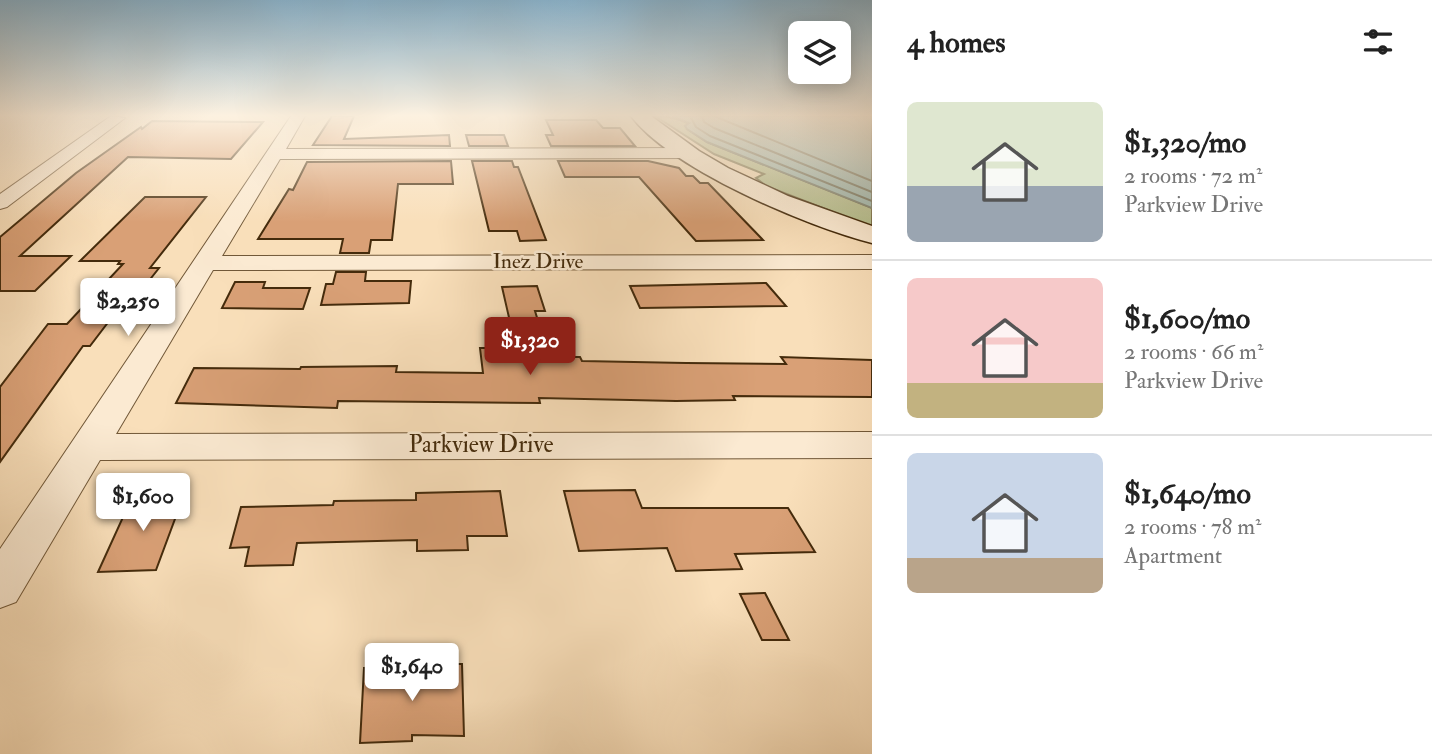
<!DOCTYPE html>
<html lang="en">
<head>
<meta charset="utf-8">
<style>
  :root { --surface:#fff; --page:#f6f6f6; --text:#222; --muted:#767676; --line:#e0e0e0; --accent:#8f2418 }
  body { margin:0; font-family:"IM FELL Double Pica",serif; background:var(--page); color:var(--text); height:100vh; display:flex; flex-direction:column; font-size:26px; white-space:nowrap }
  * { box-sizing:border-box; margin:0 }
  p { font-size:23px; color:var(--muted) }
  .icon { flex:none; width:38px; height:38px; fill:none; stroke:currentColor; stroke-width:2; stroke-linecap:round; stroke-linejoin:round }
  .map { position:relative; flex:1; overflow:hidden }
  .details { display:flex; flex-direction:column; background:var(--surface); width:560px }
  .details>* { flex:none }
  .tools { position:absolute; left:788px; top:21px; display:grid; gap:14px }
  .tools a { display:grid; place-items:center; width:63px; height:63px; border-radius:10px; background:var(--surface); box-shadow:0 4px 18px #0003; font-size:35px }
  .price { position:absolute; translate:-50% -60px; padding:0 16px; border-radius:7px; background:#fff; color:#222; font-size:23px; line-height:46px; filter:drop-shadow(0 2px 4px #0008) }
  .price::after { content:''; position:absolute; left:50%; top:42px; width:21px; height:16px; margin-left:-10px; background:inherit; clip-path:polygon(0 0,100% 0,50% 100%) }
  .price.selected { background:var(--accent); color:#fff }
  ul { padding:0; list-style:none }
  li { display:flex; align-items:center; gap:21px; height:175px; padding:0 35px }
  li+li { border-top:2px solid var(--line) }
  li span { display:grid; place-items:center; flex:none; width:196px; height:140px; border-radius:10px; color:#555 }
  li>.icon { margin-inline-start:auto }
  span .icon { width:84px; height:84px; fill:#fffc; stroke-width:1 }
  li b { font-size:30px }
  h2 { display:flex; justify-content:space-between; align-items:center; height:84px; padding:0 35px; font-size:30px }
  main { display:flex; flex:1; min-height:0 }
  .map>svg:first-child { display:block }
  .green { fill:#b9c394; stroke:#7e7750; stroke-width:2 }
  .water { fill:#9ebcb5; stroke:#7a8271; stroke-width:2 }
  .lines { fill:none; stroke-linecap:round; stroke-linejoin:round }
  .shore { stroke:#717460; stroke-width:2 }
  .building { fill:#d9a076; stroke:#442b0c; stroke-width:2 }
  .street-casing { stroke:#715838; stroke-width:2 }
  .secondary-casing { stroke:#442b0c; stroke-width:3 }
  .street { fill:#fbead2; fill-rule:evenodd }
  .secondary { fill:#fbead2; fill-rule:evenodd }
  .labels { text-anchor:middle; stroke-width:5; stroke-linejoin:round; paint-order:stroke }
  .far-street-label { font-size:21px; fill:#442b0c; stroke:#fbead2 }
  .street-label { font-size:24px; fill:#442b0c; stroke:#fbead2 }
</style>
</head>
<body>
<main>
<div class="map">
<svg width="872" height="754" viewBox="0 0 872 754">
  <rect width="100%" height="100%" fill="#f9dfba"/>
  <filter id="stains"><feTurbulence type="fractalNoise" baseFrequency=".00286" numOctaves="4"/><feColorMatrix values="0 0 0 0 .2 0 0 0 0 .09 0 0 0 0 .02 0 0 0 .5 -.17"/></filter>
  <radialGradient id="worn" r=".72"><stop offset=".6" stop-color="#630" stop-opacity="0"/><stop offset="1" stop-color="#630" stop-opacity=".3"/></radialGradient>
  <path class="green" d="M655,116C668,116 678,118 690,124L687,129L707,142L872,208V227L766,186L756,178L764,174L714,154Z"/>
  <path class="water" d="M672,116H872V208L707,142L687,129L685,126L689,123Z"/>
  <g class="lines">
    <path class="shore" d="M690,116L696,127L710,136L872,201
      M702,116L704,122L714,128L872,192
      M714,116L872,181"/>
  </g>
  <path class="building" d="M332,116H354L344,139L449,135L450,146L313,145Z
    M546,120H596L603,128H620L635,146H551L546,135H553Z
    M152,121L263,122L231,159L128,157L20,256H71L35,291H0V237L76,173L141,127L142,129Z
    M466,135H504L508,146H469Z
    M451,161L453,184H398L392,240H371L369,253H340L343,239H258L289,189L293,190L307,162Z
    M472,161H512L514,167H518L546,240L520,241L517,231H489Z
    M558,161H648L679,168L686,176H693L700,183H708L763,240L696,241L639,177H565Z
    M145,197H206L150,268H159L140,292L132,291L90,346H83L0,462V387L48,324H67L123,264H118L120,261H80Z
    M336,272H366L365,281H411L409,303L321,305L326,284H333Z
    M235,282H265L263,288H310L303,309L222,308Z
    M766,283L786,306L640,308L630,286Z
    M537,286L545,311H535L549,357H580L582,361L686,363L786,364L781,357L872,360V397L733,396L735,400L676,401L539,398L540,403L338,401L337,408L176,403L194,368L300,369L301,367L397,366L396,372L483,373L480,348H516L502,287Z
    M635,490L642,508H788L815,552L735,554L742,569L676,571L667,548L579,551L564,491Z
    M500,491L507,536H467L468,550L417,551V540L297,543L293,565L245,566L249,547L230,548L241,507L333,505L334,501L416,500V493Z
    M185,492L156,570L98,572L134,493Z
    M765,593L789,640H762L740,594Z
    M426,664H462L464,736L412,735V741L360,743L364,668L426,666Z"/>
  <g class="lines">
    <defs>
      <path id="street" d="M111,116L125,118L7,207L0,209V194Z
        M291,116H305L286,149L691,148L700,153L691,158L280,159L222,256L872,255V269L213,270L116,434L872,432V458L100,460L16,602L0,608V549Z"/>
      <path id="secondary" d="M631,116H651L699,151L728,168L788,196L872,226V243C808,227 671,169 631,116Z"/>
    </defs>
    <use href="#street" class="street-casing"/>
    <use href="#secondary" class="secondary-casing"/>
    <use href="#street" class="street"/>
    <use href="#secondary" class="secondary"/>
  </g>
  <linearGradient id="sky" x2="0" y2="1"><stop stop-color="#8ab7d4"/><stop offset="0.52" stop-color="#fcf1e0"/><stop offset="1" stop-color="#fcf1e0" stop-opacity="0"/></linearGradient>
  <rect width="872" height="222" fill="url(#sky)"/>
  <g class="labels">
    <g class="far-street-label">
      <text x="538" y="268">Inez Drive</text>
    </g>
    <g class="street-label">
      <text x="481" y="452">Parkview Drive</text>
    </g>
  </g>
  <rect width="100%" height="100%" filter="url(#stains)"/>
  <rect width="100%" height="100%" fill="url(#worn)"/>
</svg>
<div class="tools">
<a><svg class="icon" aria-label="layers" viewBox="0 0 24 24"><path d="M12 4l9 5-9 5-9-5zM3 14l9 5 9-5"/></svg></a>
</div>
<b class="price" style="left:128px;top:338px">$2,250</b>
<b class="price selected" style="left:530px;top:377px">$1,320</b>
<b class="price" style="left:143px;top:533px">$1,600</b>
<b class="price" style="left:412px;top:703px">$1,640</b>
</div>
<section class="details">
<h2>4 homes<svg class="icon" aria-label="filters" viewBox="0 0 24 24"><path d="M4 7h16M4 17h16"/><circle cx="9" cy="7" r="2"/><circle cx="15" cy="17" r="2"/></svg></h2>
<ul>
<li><span style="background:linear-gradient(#dfe7d0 60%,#9aa5b1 0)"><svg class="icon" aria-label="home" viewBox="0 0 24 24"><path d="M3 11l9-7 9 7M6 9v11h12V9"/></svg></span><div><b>$1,320/mo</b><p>2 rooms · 72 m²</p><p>Parkview Drive</p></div></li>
<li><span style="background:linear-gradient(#f6c9c9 75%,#c2b280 0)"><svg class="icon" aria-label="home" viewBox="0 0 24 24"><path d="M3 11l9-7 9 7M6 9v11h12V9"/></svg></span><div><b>$1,600/mo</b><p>2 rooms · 66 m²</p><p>Parkview Drive</p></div></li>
<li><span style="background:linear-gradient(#c9d6e8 75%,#b9a48a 0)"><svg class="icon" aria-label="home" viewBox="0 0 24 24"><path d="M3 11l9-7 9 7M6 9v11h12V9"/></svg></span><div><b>$1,640/mo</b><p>2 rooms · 78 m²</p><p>Apartment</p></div></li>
</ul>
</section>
</main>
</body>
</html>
